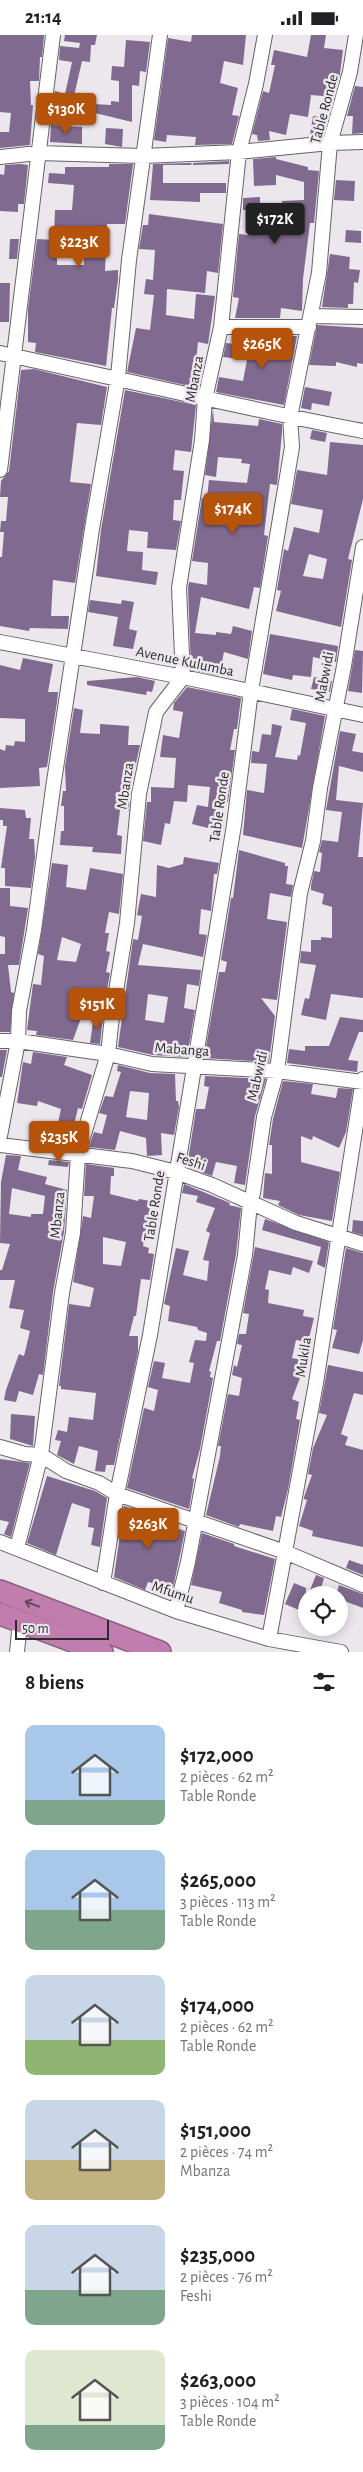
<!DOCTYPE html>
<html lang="fr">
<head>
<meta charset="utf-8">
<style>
  :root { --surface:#fff; --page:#f6f6f6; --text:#202124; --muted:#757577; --accent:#b45309 }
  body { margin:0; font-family:"Alegreya Sans",sans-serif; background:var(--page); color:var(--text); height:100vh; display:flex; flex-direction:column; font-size:19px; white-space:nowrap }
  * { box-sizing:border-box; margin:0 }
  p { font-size:16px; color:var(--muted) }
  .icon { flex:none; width:28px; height:28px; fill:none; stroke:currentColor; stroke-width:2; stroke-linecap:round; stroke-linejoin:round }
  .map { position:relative; height:1617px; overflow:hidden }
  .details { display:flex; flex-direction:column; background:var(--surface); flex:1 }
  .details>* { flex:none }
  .buttons { position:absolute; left:298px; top:1551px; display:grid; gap:10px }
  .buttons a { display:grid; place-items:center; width:50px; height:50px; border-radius:50%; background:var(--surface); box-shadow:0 2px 12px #0003; font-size:25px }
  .scale { position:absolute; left:15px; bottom:12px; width:94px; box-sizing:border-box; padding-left:5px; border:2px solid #2c2b2d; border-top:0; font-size:14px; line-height:18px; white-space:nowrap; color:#2c2b2d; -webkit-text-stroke:4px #ebe7ed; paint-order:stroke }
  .price { position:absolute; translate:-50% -42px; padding:0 11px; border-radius:5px; background:var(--accent); color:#fff; font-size:16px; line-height:32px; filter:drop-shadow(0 1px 2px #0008) }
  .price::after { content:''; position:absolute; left:50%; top:30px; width:15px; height:11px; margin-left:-8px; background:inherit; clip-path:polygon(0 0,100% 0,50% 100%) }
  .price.on { background:#222; color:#fff }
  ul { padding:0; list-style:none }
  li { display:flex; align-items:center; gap:15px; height:125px; padding:0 25px }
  li span { display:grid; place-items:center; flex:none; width:140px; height:100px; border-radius:10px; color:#555 }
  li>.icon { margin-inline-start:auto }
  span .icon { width:60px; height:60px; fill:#fffc; stroke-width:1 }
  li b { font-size:21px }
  h2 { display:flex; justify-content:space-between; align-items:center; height:60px; padding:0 25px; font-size:21px }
  .status { display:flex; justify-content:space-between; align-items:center; height:35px; padding:0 25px; background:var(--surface); direction:ltr }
  .status svg { height:14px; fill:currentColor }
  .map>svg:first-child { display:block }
  .building { fill:#816a8f; fill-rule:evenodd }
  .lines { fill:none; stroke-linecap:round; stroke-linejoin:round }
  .minor-casing { stroke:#666268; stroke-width:16 }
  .highway-casing { stroke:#8c6081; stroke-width:24 }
  .minor { stroke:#fff; stroke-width:14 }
  .highway { stroke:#c07dae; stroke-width:21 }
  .oneway { stroke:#60485a }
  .labels { text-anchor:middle; stroke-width:5; stroke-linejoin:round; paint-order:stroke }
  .street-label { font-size:15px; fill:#2c2b2d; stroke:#ebe7ed }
</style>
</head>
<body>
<div class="status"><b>21:14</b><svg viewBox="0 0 49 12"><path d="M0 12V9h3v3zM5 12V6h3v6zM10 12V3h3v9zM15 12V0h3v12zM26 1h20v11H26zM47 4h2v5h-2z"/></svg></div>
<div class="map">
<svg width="363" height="1617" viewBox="0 0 363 1617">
  <rect width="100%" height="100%" fill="#ebe7ed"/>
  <path class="building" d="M0,0H44L42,22H40L39,46H30L31,70H33L30,110L0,113V97H9L11,78L0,77Z
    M65,0H97L95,10H91L90,27L82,26L74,61L80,62L79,67H92L93,69L111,70V66L119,67V46L111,45L112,31L124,32L126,5L150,7L146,37L140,36L139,51L132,50V87L54,68L55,56L65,59L72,27L59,25L60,11L79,13L80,8L64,6Z
    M192,0H246L243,30L224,26L220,48L238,53L232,80L239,81L232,109L195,110L196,102L167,100L166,107L154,105L168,3L191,7Z
    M311,0H326L324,13L343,15L340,39L334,62L311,60L308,82L290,79L286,100L269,96L270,105L258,106L257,100L252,99L263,56L269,58L275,30H271L274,15L307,22Z
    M355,51L363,52V98L352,99L353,81H347Z
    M313,81L328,83L323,100H310Z
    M51,90L82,92V109L50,107Z
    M106,93L123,94L122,112L105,109Z
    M276,122V124L308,132V135L319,136L314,188H310L303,244L302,276L281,273L280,283H235L239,263L233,262L239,199L248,200L246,175H243V163L260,162V175L282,173V166L304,165V147L276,140V150L254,151L253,124Z
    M229,126V129L193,130V128Z
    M192,128L191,130H163V148H226V158H200V167L150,165L153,129Z
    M20,129L28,130L24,169H18V177L0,176V139L4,140L5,130Z
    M109,129H133L125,189H107L105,236L118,235V245L114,273H112L106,331L35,317L36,308L28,307V274L37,204L54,205L53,221L57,222V230H84V202L54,201L55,175H72L74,150L48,148L49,138L65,139V132H109Z
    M336,145L355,146L354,166L334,165Z
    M149,179L223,189L218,238L207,236L205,258L167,254L166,280L194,284L196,259L215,261L208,309L198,307L196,327L201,328L200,335H202L198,353L127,337L136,293L150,295L154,260L144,259L146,244L153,245L155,215L139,214L143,190H148Z
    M346,195L361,196V208L345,207Z
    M10,204H19L17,224H9Z
    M330,219L350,222L349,234L360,235L358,248L354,247L353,269H348V273L322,272Z
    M0,248H10L9,287H0Z
    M317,290L363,293V329L357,328V332L336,327V331L309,330Z
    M268,301H297L284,370L216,357L219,342L243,346L247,325L223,322L226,308L267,312Z
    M34,334L107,352L101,390L77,388L70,447L91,449L75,548L53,545L51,581H69L68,594L30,593L29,596L0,591V522H2L4,497H0L1,486H6L8,462H0L1,446L9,436L21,335Z
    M305,352L332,357L329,371L312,368L311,375L301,373Z
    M125,355L196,370L191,417L175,415L173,435L184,436L181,465H174L173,485L181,486L176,515L147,513L148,497L129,495L127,516L143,517L142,535L158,537L156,550L96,541L101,495Z
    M213,374L214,387L258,391L259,384L282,389V397L277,450L270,449L264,500L268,501L260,553L254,552L249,574L201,562L195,598L216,600V597L231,599L233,591L252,596L248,624L224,617L219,641L191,635L188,553L189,547L207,550L208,528L192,526L202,463H207L209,445L247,448L250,429L241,428L242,424L218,422L216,442L205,440Z
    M312,395L327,398L325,407L310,404Z
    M330,407L363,410V464L348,524L352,525L341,592L276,576L281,556L277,555L284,514L288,516L294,492L319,498L323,475L291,469L297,435L327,440ZM309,519L327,524L323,544L303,541Z
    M90,565L121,569L122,565L134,567L129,594L137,596L133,614L113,611L118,582L88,577Z
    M270,599L338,611L336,627L313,622L311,642L293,640L292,645L263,639Z
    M355,615L363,616L362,658L348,656Z
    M23,623L53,629L48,657H58L57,667L47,732L39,733L40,751L0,753V714L5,716L6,710L14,711L15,706L25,707V684L0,683V630L20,635Z
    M137,642L155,646L152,657L147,656L146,660L87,650V646Z
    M314,642L332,646L330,657L311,654Z
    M187,652L241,663L237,694H234L230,715H235L228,767L218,766L212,794L192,789L197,770L208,772L210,752L188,750L187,767L174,766L170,789L165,788L161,810L143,806L147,767H151V752L174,753L176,723L160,722L163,700L179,703L183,677L173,675L174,668Z
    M74,673L83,675L80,698L100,699V689L129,691L128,710H140L134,738H130L129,776L120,775L117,800L122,801L121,819L92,817L93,812L60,810L61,796H64V771H61L63,756H66L65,732Z
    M292,674L325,681L302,813L243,800L247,755L264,758L267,729L251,728L252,716L259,717L262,699L271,700L272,689L282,691L275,722L297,725L298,720L300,721L306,688L290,685Z
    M340,696L356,699L352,716L363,718V737L339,731L336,765L363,768L358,822H363V963L331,959L326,985L301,980L305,963L309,964L316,930L300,928L301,916L311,917V905H321V902L332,903V872L322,869L324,859L311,855V851L314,836L320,837L322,818L319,817L322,805L338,807L342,777L326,775Z
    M0,773L25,775L26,783H31L29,804H34L35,822L31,853L5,851V833H1L7,791H3V785H0Z
    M239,815L285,828V831H288L286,849L293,850L291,862L270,858L267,884L287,887L277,965L261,963L275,981L269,1027L204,1023L219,937H225L227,927L221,925L231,863H233Z
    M184,822L219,828L217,839H214L211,876L201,874L199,899L207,900L203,922L143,909L138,930L201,935L199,951L187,949L184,973L195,975L187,1022L153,1020L118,1012L133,904L138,905L142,881L137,880L141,859L156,862L157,830L169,833L183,829ZM148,959L168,962L164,988L145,985Z
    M52,828L68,830L66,852L86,855L90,833L123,839L119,879L109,877L105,898H109L106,916L110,917L106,937L110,938L107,955L92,953L73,1005L36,1000L37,996L27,995L33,949L41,950L44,921L38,919ZM62,902L81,909L76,927L57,925Z
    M0,853H10V871L28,873L19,930H8L11,957L14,958L10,997H0V919H5V902L0,901Z
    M94,981L103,982L100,1009L90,1008Z
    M340,982L363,985V997H359L348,1025L358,1026L357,1037L287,1028L289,1014L305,1016V1011H329Z
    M0,1015H7L2,1042H0Z
    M33,1017L67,1022L64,1030L92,1040L82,1074L78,1073L73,1094L76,1095L72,1110L51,1107V1104L35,1101L37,1089L57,1092L61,1074L38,1066L37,1071L17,1068L23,1027L31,1029Z
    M118,1030L150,1038L175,1039L176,1066H178L179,1072L174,1100L161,1098L162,1120L147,1121L146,1103L120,1096L115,1115L89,1112L94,1097L102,1099L107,1080L99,1078L105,1061L113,1062L121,1037L117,1036ZM130,1056L149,1058L147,1085L126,1082Z
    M205,1041L266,1044L255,1081L245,1150L234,1148L237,1131L216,1127L212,1141L187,1132L196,1074H205L209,1052L204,1051Z
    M283,1046L313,1049L311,1059L336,1063L338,1053L353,1054L346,1097L339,1113L313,1101L312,1105L301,1101V1127L340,1137L332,1186L299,1180L278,1170L280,1166L263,1163L265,1138L272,1139V1110H269L273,1084Z
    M6,1120L21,1121L18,1135L47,1142L45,1149L67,1155L64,1197L53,1257L43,1340L39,1339L33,1360L19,1356L16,1367L4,1365L6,1355L19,1319L24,1321L30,1296L20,1293L24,1275L9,1273L15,1245H0V1235H2L10,1209L0,1208L1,1147ZM12,1153L45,1161L43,1179H31V1182L9,1179Z
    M49,1125L69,1127L68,1132L48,1130Z
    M86,1129L114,1133V1141H111L110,1159L138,1166L139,1164L151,1166L143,1211L149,1213L148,1218L154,1219L150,1245L141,1244L136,1281H134L129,1301H138V1317L114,1430H106L105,1437L95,1436L98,1416L79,1411L74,1429L57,1420L61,1406L55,1405L58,1395L67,1397L69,1382L93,1385L96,1358L61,1354V1351H59L69,1269L90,1272L94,1253L73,1247L83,1181L91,1183L94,1161H84ZM103,1202L126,1207L121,1231L103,1229Z
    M184,1149L230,1168L229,1170L241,1173L236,1219L220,1306H217L209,1336L211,1337L210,1342L213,1343L200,1414L192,1443L194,1444L189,1474L127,1453L144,1373L154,1376L158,1355L148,1352L154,1326L165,1328L162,1343L190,1348L194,1328L189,1327L195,1305L206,1306L207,1298L198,1295L197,1292L168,1286L170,1271L164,1269L176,1213L189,1216L183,1240L207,1246L209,1226L203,1225L210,1198L206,1196L215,1173L196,1167L198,1161L182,1158Z
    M265,1184L329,1207L325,1233L317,1229L321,1212L262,1195Z
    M353,1185L363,1186V1200L352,1197Z
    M255,1212L313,1226L309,1238L293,1232L291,1240L269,1235L265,1254L269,1255L268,1268L304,1275L303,1281L314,1283L308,1307L296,1305L292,1323L306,1326L305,1336L303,1335L292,1364L299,1367L296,1384L300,1385L288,1454L281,1482L276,1481L273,1496L240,1489L239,1492L206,1480L220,1421L221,1411H218L228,1359L239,1361L242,1343L232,1340L234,1330L237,1332L242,1310L237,1309L239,1299H246L249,1279L243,1278Z
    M346,1213L363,1218V1305L359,1319L332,1313L337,1295L333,1294Z
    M328,1330L363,1337V1360L354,1358L341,1399L348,1402L345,1410L363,1415V1512L312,1501L313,1496L299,1491L307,1465L304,1464V1462L312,1440L308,1439L313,1413L327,1380L319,1378Z
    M11,1379L35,1381L33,1411L10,1404Z
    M0,1424L30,1428L11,1502L4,1499L9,1487L0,1485Z
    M47,1441L95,1456L107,1463L100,1512L91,1510L94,1493L88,1492L90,1474L72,1468L56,1520L27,1508Z
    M124,1471L177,1489L176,1493L185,1496L173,1553L148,1547L145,1555L114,1542Z
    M202,1498L234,1509V1511L275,1524L264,1580L242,1577V1575L219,1568L222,1557L191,1550Z
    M349,1525L363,1530V1540L346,1533Z
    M316,1540L324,1543L319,1560H308Z
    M294,1548L306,1553V1578L285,1569Z
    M339,1550L363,1559V1573L339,1564V1560H336Z"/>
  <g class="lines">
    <defs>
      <path id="minor" d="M0,122L38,118L143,121L239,117L330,108L363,107
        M311,281L363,282
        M221,292H309
        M0,318C121,344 241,373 363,396
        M0,435L53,0
        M0,607L183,642L363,680
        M0,1006H18L108,1019L152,1029L277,1036L363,1047
        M0,1101L18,1006L19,976L34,895L53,753L92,494L118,342L129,225L160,0
        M0,1110L132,1126L176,1137L212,1150L296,1188L363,1209
        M0,1412L25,1419L41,1420L66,1436L99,1448L117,1459L285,1517L363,1550
        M0,1507L176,1576L269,1604L341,1617
        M17,1513L41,1420L62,1258L73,1198L78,1119L108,1019L112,981L127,888L139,759L156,677L183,642L179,553L202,405L205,364L221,292L239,117L256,49L265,0
        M103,1548L117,1459L150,1300L234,790L251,656L292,412L290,382L319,238L330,108L350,37L356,0
        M176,1576L188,1527L245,1220L250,1168L253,1158L264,1082L277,1036L300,858L313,806L320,753L344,631L363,512
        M269,1604L316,1348L363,1044
        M17,1617L20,1587"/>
      <path id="highway" d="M0,1556L160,1617
        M0,1579L102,1617"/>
    </defs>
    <use href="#minor" class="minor-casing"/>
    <use href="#highway" class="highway-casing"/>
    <use href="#minor" class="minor"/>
    <use href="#highway" class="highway"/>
  </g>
  <defs><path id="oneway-shaft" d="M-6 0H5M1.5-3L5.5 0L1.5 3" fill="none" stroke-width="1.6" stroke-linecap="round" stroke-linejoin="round" transform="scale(1.25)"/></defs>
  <use class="oneway" href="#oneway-shaft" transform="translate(32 1569) rotate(-159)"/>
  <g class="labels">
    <g class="street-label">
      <text transform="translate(324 74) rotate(-75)" y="5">Table Ronde</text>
      <text transform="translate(194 344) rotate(-79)" y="5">Mbanza</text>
      <text transform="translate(185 626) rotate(12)" y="5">Avenue Kulumba</text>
      <text transform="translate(324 642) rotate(-79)" y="5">Mabwidi</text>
      <text transform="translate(125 751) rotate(-81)" y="5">Mbanza</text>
      <text transform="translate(219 772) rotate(-82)" y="5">Table Ronde</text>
      <text transform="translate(182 1014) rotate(4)" y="5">Mabanga</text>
      <text transform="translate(257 1041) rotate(-77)" y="5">Mabwidi</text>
      <text transform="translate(191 1126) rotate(18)" y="5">Feshi</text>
      <text transform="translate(154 1171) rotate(-81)" y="5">Table Ronde</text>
      <text transform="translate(57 1180) rotate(-84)" y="5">Mbanza</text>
      <text transform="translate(303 1322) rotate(-81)" y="5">Mukila</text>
      <text transform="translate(173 1557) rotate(19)" y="5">Mfumu</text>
    </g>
  </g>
</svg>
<div class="buttons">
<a><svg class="icon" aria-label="locate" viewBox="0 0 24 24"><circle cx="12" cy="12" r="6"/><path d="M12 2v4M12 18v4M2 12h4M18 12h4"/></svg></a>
</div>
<div class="scale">50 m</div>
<b class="price" style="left:66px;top:100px">$130K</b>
<b class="price on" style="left:275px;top:210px">$172K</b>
<b class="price" style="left:79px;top:233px">$223K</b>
<b class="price" style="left:262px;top:335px">$265K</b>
<b class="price" style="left:233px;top:500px">$174K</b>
<b class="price" style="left:97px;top:995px">$151K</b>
<b class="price" style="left:59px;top:1128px">$235K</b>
<b class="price" style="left:148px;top:1515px">$263K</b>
</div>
<section class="details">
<h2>8 biens<svg class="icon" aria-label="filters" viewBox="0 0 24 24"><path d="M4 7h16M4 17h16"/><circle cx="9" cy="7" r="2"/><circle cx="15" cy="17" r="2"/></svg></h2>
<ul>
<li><span style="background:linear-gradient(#a9c7e8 75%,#7fa58c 0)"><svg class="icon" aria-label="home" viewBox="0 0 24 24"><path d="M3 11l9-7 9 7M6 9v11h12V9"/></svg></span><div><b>$172,000</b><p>2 pièces · 62 m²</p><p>Table Ronde</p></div></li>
<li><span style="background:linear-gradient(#a9c7e8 60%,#7fa58c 0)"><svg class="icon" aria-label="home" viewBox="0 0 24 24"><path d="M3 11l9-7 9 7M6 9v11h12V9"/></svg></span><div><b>$265,000</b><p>3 pièces · 113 m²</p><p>Table Ronde</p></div></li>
<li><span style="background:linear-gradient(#c9d6e8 65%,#8fb573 0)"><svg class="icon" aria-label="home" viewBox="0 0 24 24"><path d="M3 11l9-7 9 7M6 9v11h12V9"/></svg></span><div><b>$174,000</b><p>2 pièces · 62 m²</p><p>Table Ronde</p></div></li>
<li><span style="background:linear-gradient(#c9d6e8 60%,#c2b280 0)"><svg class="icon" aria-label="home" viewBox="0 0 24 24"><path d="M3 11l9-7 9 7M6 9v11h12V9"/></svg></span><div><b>$151,000</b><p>2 pièces · 74 m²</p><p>Mbanza</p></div></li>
<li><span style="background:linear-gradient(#c9d6e8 65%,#7fa58c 0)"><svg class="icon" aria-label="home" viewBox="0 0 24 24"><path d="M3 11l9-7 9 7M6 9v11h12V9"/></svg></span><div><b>$235,000</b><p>2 pièces · 76 m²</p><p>Feshi</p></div></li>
<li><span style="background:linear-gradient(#dfe7d0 75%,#7fa58c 0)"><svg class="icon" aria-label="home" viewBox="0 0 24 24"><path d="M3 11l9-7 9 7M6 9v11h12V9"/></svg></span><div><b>$263,000</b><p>3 pièces · 104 m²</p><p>Table Ronde</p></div></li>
</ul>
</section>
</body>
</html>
